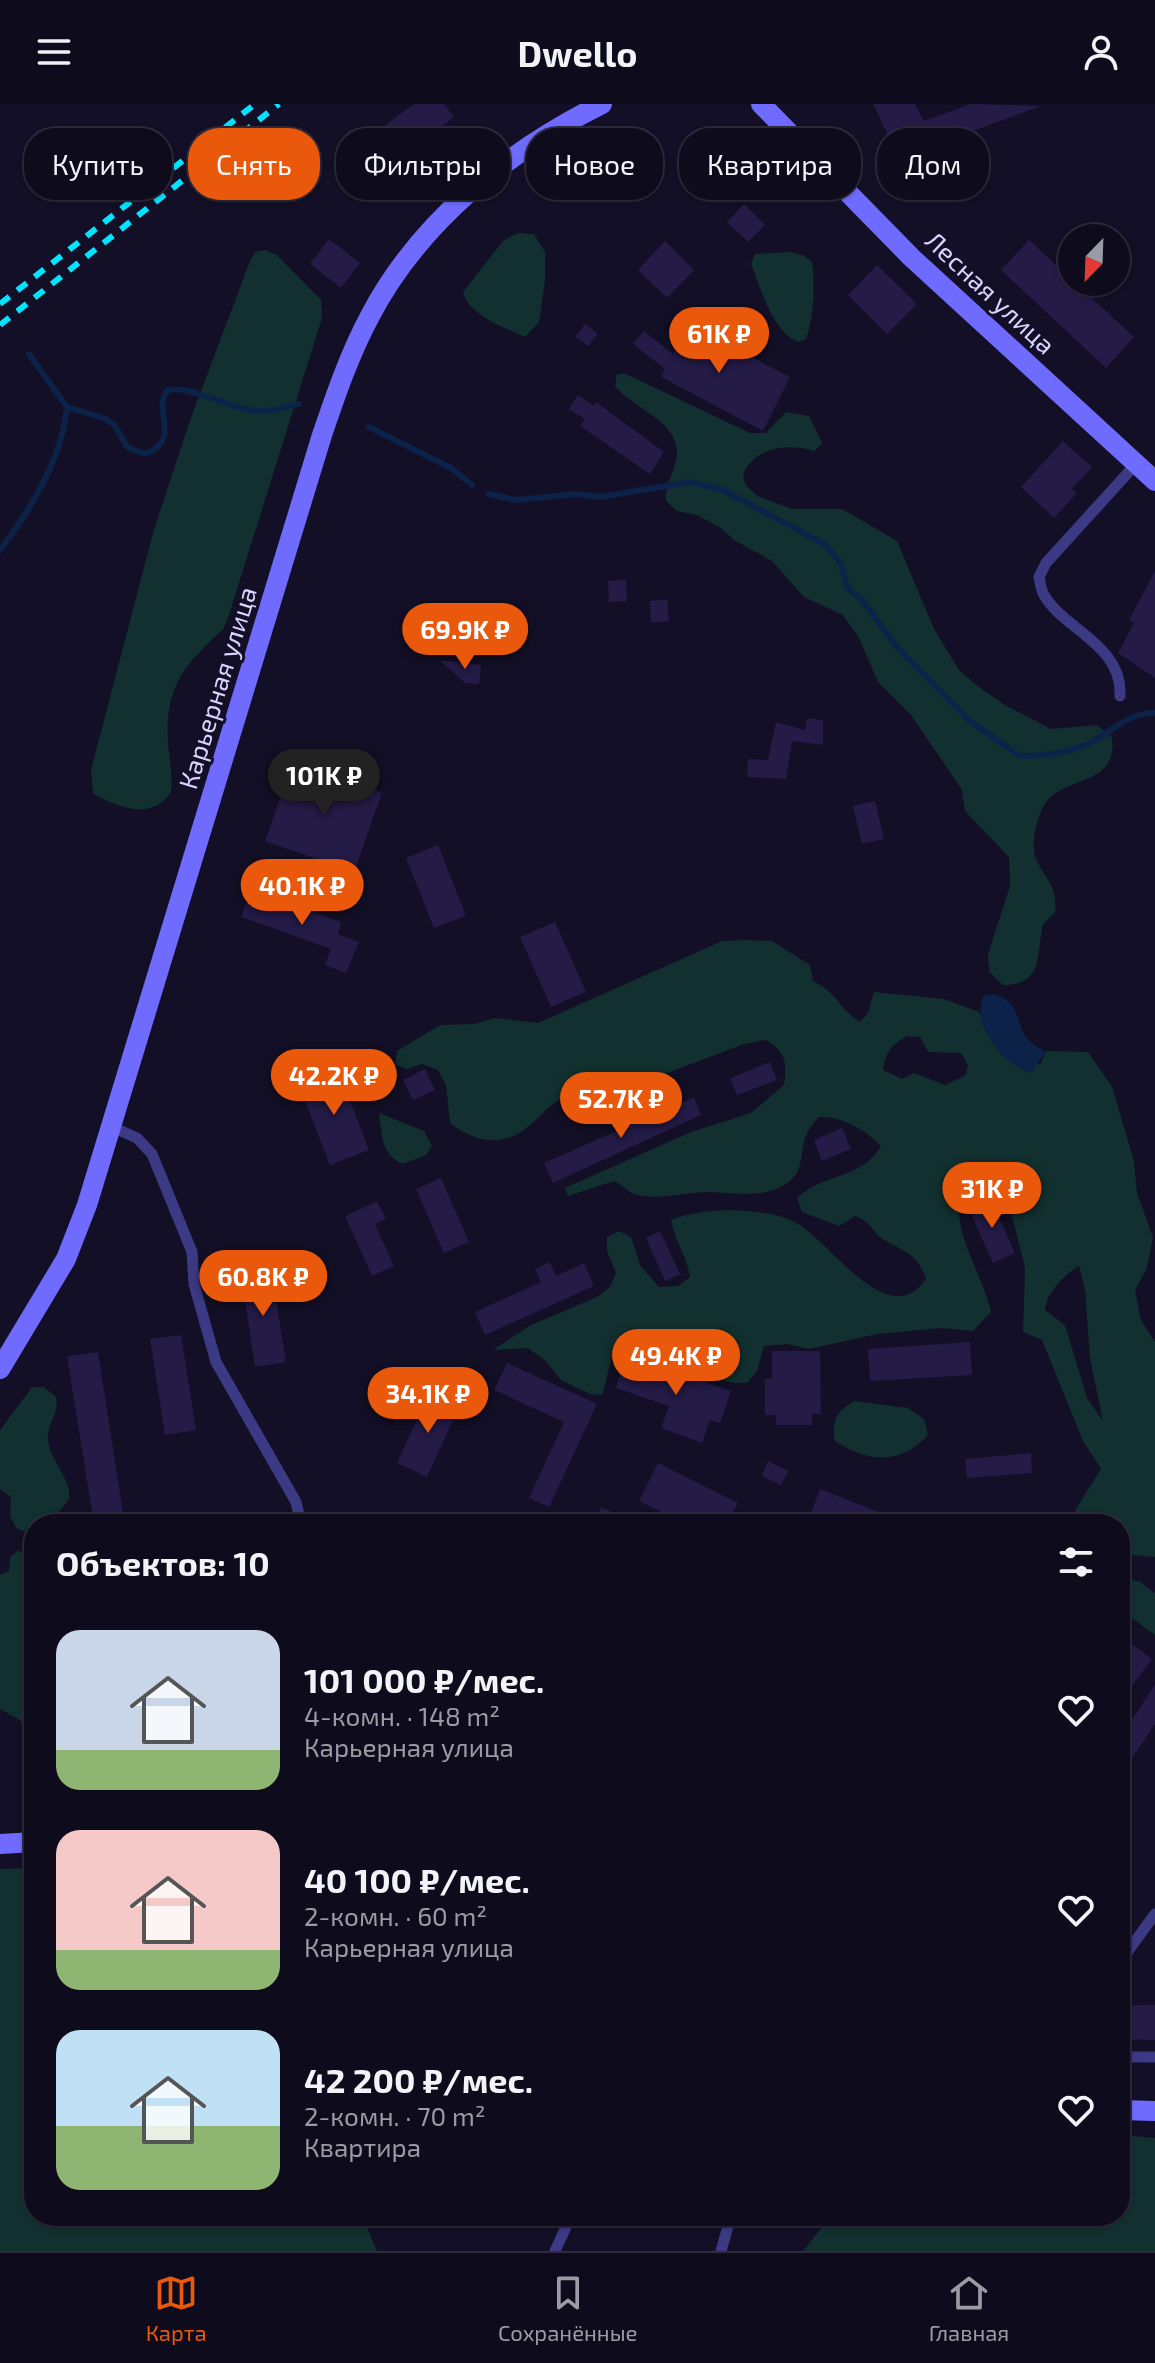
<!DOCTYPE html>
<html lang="ru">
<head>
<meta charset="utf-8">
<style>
  :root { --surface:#0e0b1c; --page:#171425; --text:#f1f3f6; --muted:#9b9ba3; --line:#2e2b3b; --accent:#ea580c }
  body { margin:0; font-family:"Exo 2",sans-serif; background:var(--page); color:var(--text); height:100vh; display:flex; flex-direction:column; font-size:30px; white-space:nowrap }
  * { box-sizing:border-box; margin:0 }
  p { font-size:26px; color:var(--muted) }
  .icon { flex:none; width:44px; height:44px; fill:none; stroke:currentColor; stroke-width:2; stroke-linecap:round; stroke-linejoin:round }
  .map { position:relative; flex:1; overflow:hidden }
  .sheet { position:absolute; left:24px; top:1410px; width:1106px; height:712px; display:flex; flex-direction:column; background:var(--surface); border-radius:32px; box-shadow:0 2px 6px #0004,0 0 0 2px var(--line) }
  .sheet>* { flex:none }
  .guide { position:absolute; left:24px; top:24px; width:1108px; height:72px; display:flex; gap:16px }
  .needle { width:52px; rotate:203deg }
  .tools { position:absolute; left:1058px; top:120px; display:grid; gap:16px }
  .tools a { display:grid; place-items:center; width:72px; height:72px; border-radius:50%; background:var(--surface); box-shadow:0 2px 6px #0004,0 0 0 2px var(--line); font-size:40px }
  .price { position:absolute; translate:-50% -68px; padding:0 18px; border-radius:28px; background:var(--accent); color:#fff; font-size:26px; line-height:52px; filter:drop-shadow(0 2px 4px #0008) }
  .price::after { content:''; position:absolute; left:50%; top:48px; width:24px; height:18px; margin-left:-12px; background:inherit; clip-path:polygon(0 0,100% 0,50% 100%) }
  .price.selected { background:#222; color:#fff }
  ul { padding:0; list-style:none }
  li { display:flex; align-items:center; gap:24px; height:200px; padding:0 32px }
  li span { display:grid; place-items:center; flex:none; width:224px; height:160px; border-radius:24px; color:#555 }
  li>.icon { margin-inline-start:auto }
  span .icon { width:96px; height:96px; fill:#fffc; stroke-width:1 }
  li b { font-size:34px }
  h2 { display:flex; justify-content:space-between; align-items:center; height:96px; padding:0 32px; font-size:34px }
  .tag { padding:0 28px; border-radius:32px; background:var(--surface); box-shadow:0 2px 6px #0004,0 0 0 2px var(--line); font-size:28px; line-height:72px }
  .tag.selected { background:var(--accent); color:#fff }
  header { display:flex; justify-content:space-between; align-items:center; height:104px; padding:0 32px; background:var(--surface); font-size:36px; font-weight:700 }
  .menu { display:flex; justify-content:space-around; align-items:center; height:112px; border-top:2px solid var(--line); background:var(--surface); font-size:22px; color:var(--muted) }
  .menu a { display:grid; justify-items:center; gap:4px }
  .menu .selected { color:var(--accent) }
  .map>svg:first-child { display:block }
  .green { fill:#12302f; fill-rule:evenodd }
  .water { fill:#0c2248 }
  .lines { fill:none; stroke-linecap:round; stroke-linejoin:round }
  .stream { stroke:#0c2248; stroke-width:6 }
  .building { fill:#241b47 }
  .lane { stroke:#3d3a85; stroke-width:11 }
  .secondary { stroke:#6f6bff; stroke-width:20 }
  .rail { stroke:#00e5ff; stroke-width:6; stroke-dasharray:12 10; stroke-linecap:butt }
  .labels { text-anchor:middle; stroke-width:6; stroke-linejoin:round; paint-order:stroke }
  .street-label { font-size:26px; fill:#d9d4ff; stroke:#130f26 }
</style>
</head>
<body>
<header><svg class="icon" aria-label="menu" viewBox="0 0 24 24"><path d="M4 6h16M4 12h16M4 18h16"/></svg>Dwello<svg class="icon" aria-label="person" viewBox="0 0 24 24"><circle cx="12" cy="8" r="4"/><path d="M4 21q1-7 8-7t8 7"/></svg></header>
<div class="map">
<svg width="1155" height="2147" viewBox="0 0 1155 2147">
  <rect width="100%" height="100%" fill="#130f26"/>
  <path class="green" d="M518,129L534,130L545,148V177L539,218L525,233C505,224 468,211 463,188L503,137Z
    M265,146L277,151L321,196L322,214L227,517L223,525C184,562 165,581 168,638C169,655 173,671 171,688C151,718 119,703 93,690L91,666L153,429L189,319L250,157L255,148Z
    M790,148L803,151L812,158C815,181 814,214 806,235L798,238C772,227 761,185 751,160L755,150Z
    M617,270H626L750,329H766L786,308L809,312L822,339L815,347C789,339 756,342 743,370L745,380L757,392L792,405H842L897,437L934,525L959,566L976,581L1005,601L1051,625L1097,621L1112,633C1118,682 1069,671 1047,697C1037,710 1029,742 1037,757C1047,777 1058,784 1055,808L1043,820C1036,849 1045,881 1003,881L989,868L988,850L1010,782L1009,753L965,707L962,686L911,611L878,578L859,534L843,511L804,493L772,457L734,436L721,424L697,411L677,407L666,397C664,379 677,366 677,349C677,316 632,304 615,282Z
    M747,836L772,837L810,861L813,877C840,891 838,904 860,918L868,909L874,888L944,895L979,908L983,916L1040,961L1046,947L1088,948L1112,983L1134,1057L1137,1089L1153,1133L1147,1164L1135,1186L1141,1216L1155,1238V1453L1120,1450V1420H1081L1075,1406L1101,1365L1083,1337L1042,1236L1023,1228L1025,1164L1011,1108L996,1083L975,1085L960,1093C954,1135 982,1168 991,1208L973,1227L941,1224L877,1230L809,1245L787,1240L764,1242L757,1267L747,1279C704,1281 669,1247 626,1241L612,1253L602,1291L590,1290L561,1276L546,1257L528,1244L493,1246L529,1222L597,1193L610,1183L616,1169L607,1147V1133L619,1127L631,1133L640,1161L659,1183L678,1182L690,1173C687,1152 675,1138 671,1116C701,1103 768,1102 798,1120C832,1140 889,1229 926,1175C917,1149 905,1148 884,1136C872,1128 871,1117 855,1112L839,1122L802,1108L797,1094C823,1069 861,1076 881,1042C866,1026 841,1012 819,1013C794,1038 808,1058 793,1074C772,1096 736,1089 709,1088C685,1088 658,1097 634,1090C627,1087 621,1080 614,1077L568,1092L565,1084L691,1028L751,1009L784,981C787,958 786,948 766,936L744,940L609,991C593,989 573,988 559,996C546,1003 537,1017 525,1025C500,1044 473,1037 450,1019L446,981L438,966L422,960L406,965L395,960L397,947L440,921L474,920L495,914L538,919L722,837ZM907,932L920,933L928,948L961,949L968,961L966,971L945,981L914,969L902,975L883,966C885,948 893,940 907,932ZM1079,1162L1085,1185L1090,1255L1103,1317L1087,1294L1065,1221L1045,1206C1047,1188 1064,1171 1079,1162Z
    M379,1009L424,1027L432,1042L426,1051L403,1060C381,1051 382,1031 379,1009Z
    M32,1283H44L56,1293C59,1310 50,1315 48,1330C45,1354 76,1378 68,1396C63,1405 53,1412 47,1420H34L31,1430L16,1424L10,1412L11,1393L0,1385V1326Z
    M854,1297L908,1304L924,1315L928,1331C901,1361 868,1359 835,1337C831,1316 837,1308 854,1297Z
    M19,1446L29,1456V1465L34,1469V1648L20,1616L0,1605V1471L9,1467L10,1453Z
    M1120,1473L1140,1478L1155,1489V1531L1120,1505Z
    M34,1764V2112H362L377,2147H0V1765Z
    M1120,2031L1155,2034V2147H803L831,2112H1120Z"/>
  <path class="water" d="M995,890C1030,902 1008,933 1046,947L1031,969C1004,962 969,919 984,891Z"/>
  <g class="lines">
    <path class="stream" d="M67,303L106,315L115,322L128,344L146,350C183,334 151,306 168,286C192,281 233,307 261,307C274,308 286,301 299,300
      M369,323L451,364L472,381
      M489,390L516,396L576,390L600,393L690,378L723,386L826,441L841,460L847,483L862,496L896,542L971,618L1020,652C1043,652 1066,650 1088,640C1109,630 1130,607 1155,609
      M0,446C31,405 62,355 67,303L29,250"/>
  </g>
  <path class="building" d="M414,0H444L454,13L397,56L376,28Z
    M873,0H915L924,17L971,0L1041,2L934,41L952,77L906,99L900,89L893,93L875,54L894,44Z
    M729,48L749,68L730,87L710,67Z
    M744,100L765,121L748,138L727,118Z
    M329,135L360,159L341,184L310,160Z
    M1029,136L1134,233L1106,264L1001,166Z
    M665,137L694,166L667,194L638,166Z
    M877,161L917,200L887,230L848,191Z
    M585,220L598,230L588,242L575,233Z
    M689,220L790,273L763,327L661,273L665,265L633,240L644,227L673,250Z
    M578,291L594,302L596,298L664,348L650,370L580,322L585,315L569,305Z
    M1063,337L1092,363L1072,385L1077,389L1054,414L1021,383Z
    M1155,467V574L1118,549L1134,519L1129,516Z
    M626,476L627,497L609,498L608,477Z
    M667,495L669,517L651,519L650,497Z
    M437,518L450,530L432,550L419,539Z
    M439,556L481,561L479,580L465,579Z
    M807,614L823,616V641L792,637L786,675L747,673L748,655L768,656L776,618L805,626Z
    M293,658L382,689L354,768L265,737Z
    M875,697L884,735L862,740L853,702Z
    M438,741L466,812L434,824L406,754Z
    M251,786L341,818L338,830L359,838L346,869L325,861L331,845L241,813Z
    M555,818L586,888L551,903L520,833Z
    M770,958L777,976L737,991L730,974Z
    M337,964L369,1046L330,1061L298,980Z
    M425,965L435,986L413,996L403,976Z
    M694,993L701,1011L553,1079L544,1059Z
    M842,1024L851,1045L822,1057L814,1036Z
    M441,1074L469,1138L444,1149L416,1085Z
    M990,1093L1015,1149L993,1159L968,1103Z
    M377,1097L386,1115L375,1120L394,1162L372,1172L345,1112Z
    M660,1127L680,1170L665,1177L646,1134Z
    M550,1158L556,1172L584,1159L594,1182L485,1231L475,1208L541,1178L535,1165Z
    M271,1164L286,1258L255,1263L241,1169Z
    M181,1231L196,1326L165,1331L150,1235Z
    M970,1238L972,1271L870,1277L868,1245Z
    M772,1247H820L821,1310H812V1321H776V1311H765V1275H772Z
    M98,1248L123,1409L93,1414L67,1252Z
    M626,1252L731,1287L720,1319L710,1316L702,1339L661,1324L669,1302L616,1284Z
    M507,1259L597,1300L549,1403L529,1394L564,1318L494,1286Z
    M429,1289L459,1303L427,1373L397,1359Z
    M1031,1349L1032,1369L967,1374L965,1355Z
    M768,1357L788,1367L781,1381L762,1372Z
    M658,1359L738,1399L727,1420H686L639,1397Z
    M820,1385L907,1419V1420H807Z
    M601,1403L639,1420H594Z
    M1120,1531L1152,1555L1120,1598Z
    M1155,1581V1620L1120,1672V1633Z
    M1120,1901H1155V1936L1120,1935Z"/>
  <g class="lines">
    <path class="lane" d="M1120,592C1123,541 1063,525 1044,491C1041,486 1040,478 1039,473L1046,459L1136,360
      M112,1023L137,1034L152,1050L192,1148L194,1180L216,1258L296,1398L301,1420
      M1120,1858L1155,1810
      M1120,1953H1155
      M555,2147L571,2112
      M721,2147L731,2112"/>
    <path class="secondary" d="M761,0L912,154L1155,377
      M0,1265L66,1155L87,1101L322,331C336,290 350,249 370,212C419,118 509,46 602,0
      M0,1740L34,1738
      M1120,2006L1155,2007"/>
    <path class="rail" d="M0,200L255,0
      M0,221L279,0"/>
  </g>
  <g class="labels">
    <g class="street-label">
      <text transform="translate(990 189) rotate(43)" y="9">Лесная улица</text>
      <text transform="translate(218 584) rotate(-73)" y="9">Карьерная улица</text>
    </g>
  </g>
</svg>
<div class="tools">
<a><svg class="needle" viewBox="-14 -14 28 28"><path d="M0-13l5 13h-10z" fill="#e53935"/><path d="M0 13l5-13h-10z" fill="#9b9ba3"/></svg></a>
</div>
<b class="price" style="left:719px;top:271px">61K ₽</b>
<b class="price" style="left:465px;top:567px">69.9K ₽</b>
<b class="price selected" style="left:324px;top:713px">101K ₽</b>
<b class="price" style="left:302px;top:823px">40.1K ₽</b>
<b class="price" style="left:334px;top:1013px">42.2K ₽</b>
<b class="price" style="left:621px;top:1036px">52.7K ₽</b>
<b class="price" style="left:992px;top:1126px">31K ₽</b>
<b class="price" style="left:263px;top:1214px">60.8K ₽</b>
<b class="price" style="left:676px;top:1293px">49.4K ₽</b>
<b class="price" style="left:428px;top:1331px">34.1K ₽</b>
<div class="guide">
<a class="tag">Купить</a>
<a class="tag selected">Снять</a>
<a class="tag">Фильтры</a>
<a class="tag">Новое</a>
<a class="tag">Квартира</a>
<a class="tag">Дом</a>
</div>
<section class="sheet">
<h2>Объектов: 10<svg class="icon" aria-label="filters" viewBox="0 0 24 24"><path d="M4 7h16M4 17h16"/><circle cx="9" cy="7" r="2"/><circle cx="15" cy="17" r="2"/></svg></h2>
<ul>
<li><span style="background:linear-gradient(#c9d6e8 75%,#8fb573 0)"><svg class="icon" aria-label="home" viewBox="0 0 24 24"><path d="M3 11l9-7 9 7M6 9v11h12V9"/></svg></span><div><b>101 000 ₽/мес.</b><p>4-комн. · 148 m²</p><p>Карьерная улица</p></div><svg class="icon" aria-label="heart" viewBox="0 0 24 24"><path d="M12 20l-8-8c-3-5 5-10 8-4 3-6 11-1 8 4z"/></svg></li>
<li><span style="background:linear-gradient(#f6c9c9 75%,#8fb573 0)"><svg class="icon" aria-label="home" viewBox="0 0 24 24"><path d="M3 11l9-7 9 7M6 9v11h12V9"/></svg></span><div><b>40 100 ₽/мес.</b><p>2-комн. · 60 m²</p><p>Карьерная улица</p></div><svg class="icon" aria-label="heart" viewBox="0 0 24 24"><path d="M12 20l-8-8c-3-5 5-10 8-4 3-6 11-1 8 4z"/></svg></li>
<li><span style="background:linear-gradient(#bfe0f5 60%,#8fb573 0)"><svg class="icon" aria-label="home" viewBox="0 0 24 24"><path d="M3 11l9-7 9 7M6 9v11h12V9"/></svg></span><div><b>42 200 ₽/мес.</b><p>2-комн. · 70 m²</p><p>Квартира</p></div><svg class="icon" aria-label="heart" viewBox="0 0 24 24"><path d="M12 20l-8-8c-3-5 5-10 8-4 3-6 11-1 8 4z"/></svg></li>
</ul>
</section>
</div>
<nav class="menu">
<a class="selected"><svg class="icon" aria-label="map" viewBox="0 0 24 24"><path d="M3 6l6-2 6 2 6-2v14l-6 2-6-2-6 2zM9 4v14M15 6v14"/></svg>Карта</a>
<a><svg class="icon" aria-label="saved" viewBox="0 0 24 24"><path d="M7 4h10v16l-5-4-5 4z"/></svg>Сохранённые</a>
<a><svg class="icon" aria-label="home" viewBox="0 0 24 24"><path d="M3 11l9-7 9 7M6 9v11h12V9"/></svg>Главная</a>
</nav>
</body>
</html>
